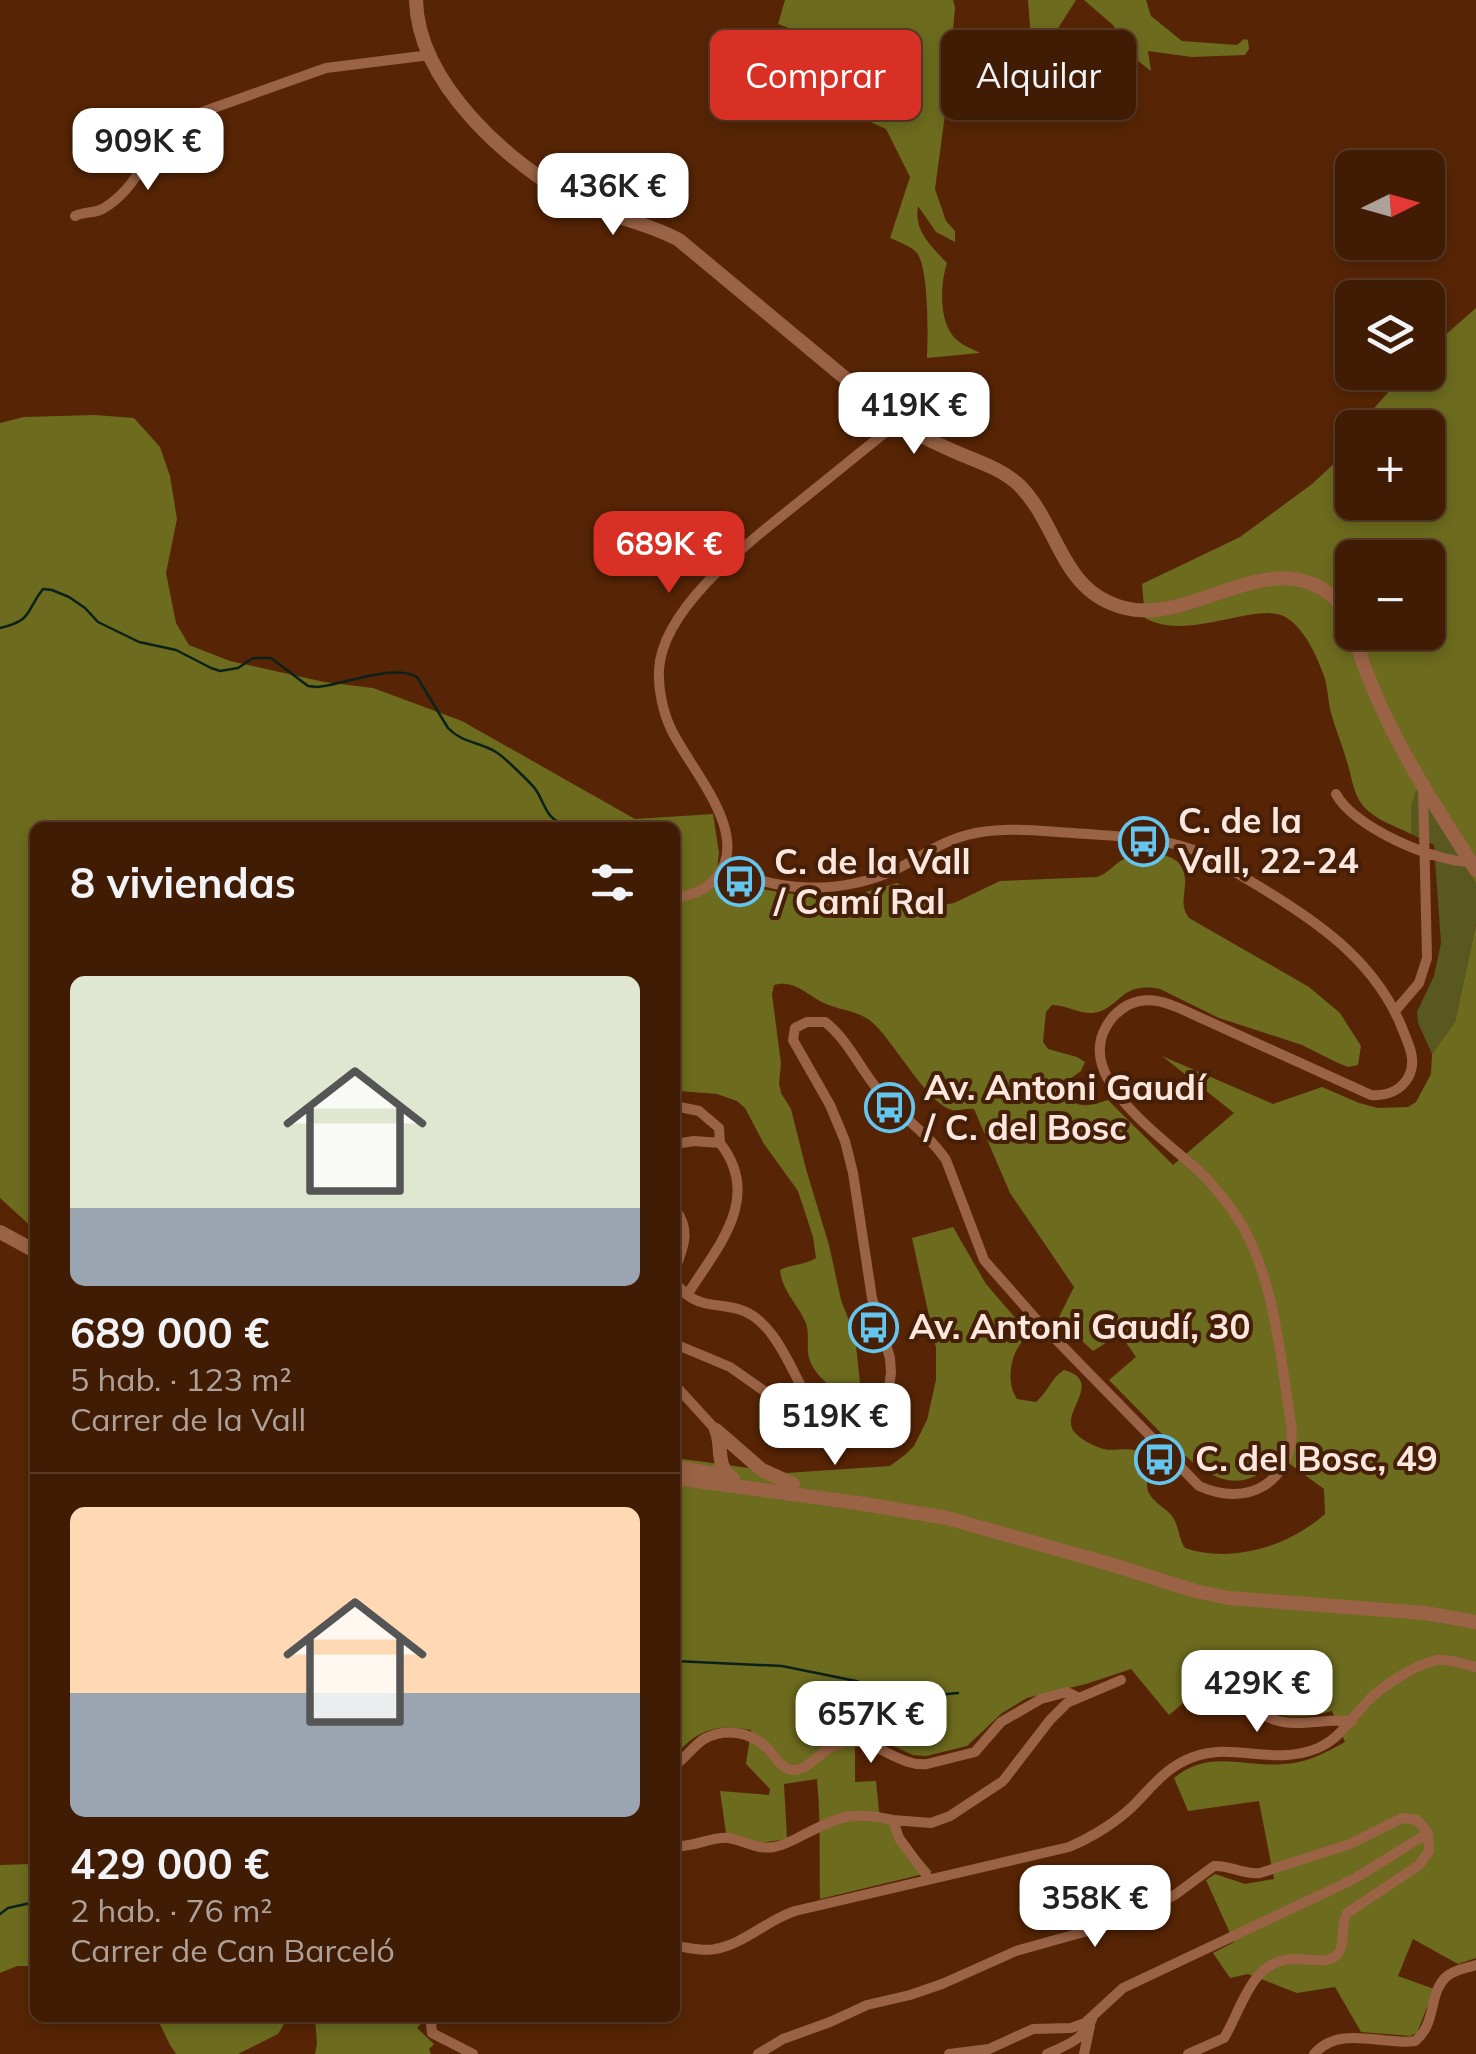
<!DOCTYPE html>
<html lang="es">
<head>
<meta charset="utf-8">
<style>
  :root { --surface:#411c04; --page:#4c2913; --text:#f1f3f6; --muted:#aea19a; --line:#5a3a26; --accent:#d93025 }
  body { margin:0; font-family:Mulish,sans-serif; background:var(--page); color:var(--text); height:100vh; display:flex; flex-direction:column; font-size:38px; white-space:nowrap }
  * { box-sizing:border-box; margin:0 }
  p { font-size:32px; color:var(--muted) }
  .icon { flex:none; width:55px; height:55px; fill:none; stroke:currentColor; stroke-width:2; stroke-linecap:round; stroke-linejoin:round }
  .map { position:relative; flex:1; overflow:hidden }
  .details { position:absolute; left:30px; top:822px; width:650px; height:1200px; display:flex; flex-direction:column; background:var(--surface); border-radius:15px; box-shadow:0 5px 15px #0003,0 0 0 2px var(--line) }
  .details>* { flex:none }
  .banner { position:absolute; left:710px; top:30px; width:615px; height:90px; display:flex; gap:20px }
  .needle { width:65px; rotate:85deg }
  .controls { position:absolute; left:1335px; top:150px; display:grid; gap:20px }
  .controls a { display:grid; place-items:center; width:110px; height:110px; border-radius:15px; background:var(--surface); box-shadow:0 5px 15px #0003,0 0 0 2px var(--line); font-size:50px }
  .price { position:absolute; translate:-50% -85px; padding:0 22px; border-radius:20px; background:#fff; color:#222; font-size:32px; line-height:65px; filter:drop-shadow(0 2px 5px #0008) }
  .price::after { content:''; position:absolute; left:50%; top:60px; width:30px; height:22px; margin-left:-15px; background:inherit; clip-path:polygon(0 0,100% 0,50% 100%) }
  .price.selected { background:var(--accent); color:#fff }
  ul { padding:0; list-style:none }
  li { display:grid; align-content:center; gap:20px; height:530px; padding:0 40px }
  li+li { border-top:2px solid var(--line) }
  li span { display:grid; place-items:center; height:310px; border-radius:15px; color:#555 }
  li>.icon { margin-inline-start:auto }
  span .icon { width:180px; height:180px; fill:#fffc; stroke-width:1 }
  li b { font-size:42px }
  h2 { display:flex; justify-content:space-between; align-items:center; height:120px; padding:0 40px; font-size:42px }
  .chip { padding:0 35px; border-radius:15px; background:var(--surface); box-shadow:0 5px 15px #0003,0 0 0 2px var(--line); font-size:35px; line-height:90px }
  .chip.selected { background:var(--accent); color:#fff }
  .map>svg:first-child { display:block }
  .green { fill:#595820 }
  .forest { fill:#6c6b1e; fill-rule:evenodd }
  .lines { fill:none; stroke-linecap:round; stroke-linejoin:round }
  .stream { stroke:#0b2119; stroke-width:2.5 }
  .street { stroke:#9b6345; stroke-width:10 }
  .secondary { stroke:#9b6345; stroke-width:14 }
  .labels { text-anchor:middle; stroke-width:8; stroke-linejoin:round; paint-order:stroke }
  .poi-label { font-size:35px; font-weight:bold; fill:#fbe7dd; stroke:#461f08; text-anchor:start }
</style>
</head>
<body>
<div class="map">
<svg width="1476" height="2054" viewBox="0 0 1476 2054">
  <rect width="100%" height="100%" fill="#572505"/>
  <path class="green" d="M1416,790H1422L1476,884V923L1455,1022L1432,1054L1418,1023L1417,1012L1434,976L1441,943L1434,845L1411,834V806Z"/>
  <path class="forest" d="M785,0H953L955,8L946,107L935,189L946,221L955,231V242L936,232L918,206C914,231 930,245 947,263C940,285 938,325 958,341C964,346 973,349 980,353L927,358C928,337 929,269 917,253C911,246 899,242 890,238L910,177L886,129L848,112L830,44L778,24Z
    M1028,0H1076L1057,30L1060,56L1049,65L1031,38Z
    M1084,0H1146L1151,16L1182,41L1237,45L1244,39L1248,40L1249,49L1245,55L1192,57L1148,51L1151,71L1129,54L1113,25Z
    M1476,308V884L1422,790L1416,791L1411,806V834C1395,826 1376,820 1364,807C1354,796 1352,779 1348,765C1343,747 1336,731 1331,713C1328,701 1328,688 1324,676C1317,656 1305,630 1287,618C1260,599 1189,643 1145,618L1142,584L1240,537L1312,484L1339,459L1352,442V502H1428V428L1361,427L1369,414L1405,373L1428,372V350ZM1352,558H1428V632H1352Z
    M95,415L134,418L160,447L170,476L177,519L166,573L176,623L189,645L230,661L324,682L373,688L462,721L635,819L713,814L719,853L717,871L736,885L799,895H855L897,883L932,904L942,905L954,903L1000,881L1097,877C1109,873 1114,864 1124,859C1144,851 1184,849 1185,879C1186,894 1179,905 1189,918L1309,987L1340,1013L1361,1046L1358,1065L1348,1067L1338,1063L1302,1045L1219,1018L1160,989C1119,981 1120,1010 1093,1013C1079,1014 1066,1005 1052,1005L1046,1012L1043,1042L1048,1049L1077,1057L1085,1062L1081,1071L1064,1083L1062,1092C1075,1109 1089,1107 1108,1100L1173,1165L1234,1113L1162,1056L1273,1104L1322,1087L1359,1103L1378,1108L1408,1107L1416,1102L1431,1074L1432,1054L1455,1022L1476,924V1958L1458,1964L1413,1939L1398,1976L1434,1989L1417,2033L1410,2036L1361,2032L1335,1987L1297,1993L1248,1974L1230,1978L1213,1953L1234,1942L1206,1880L1215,1874L1245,1884L1274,1879L1259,1801L1188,1811L1174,1778C1210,1748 1244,1768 1284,1764C1307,1763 1325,1753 1345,1742L1332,1711C1277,1726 1258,1710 1224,1669L1169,1715L1131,1669L1086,1684L1027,1698L1002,1713L967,1746L926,1756L913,1755L878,1739L855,1734V1782L876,1781L879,1811L932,1872L820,1899C819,1859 821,1819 817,1779L784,1784L787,1839L760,1843L726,1833L720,1791L769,1795L770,1789L746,1764L751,1730C717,1724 697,1729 675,1756V1458L786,1473L890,1466L906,1454L914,1446L927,1420L936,1380V1348L912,1238L953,1227L986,1284L1025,1329C1025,1340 1021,1342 1016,1351C1009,1366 1008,1386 1017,1399L1036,1402C1047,1393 1051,1378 1064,1370C1103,1381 1064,1409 1072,1428C1075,1437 1095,1447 1104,1449C1116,1452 1131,1445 1142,1454C1154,1464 1144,1478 1148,1491C1153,1504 1168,1508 1174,1519C1179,1528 1179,1539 1185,1548C1232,1564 1289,1546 1325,1514L1324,1489L1279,1456C1235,1508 1196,1467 1160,1432C1143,1415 1126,1397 1109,1380L1136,1357L1120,1334L1093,1351L1058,1319L1074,1287L1010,1193L974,1109C966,1108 959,1111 952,1110C927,1103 894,1042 873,1023C858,1010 841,1011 824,1003C807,995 794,979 774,985L772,994L781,1064L779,1083L781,1093L791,1109L806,1169L829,1245L841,1300L855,1336L860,1383L855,1391C836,1393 818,1380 810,1361C805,1348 811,1334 805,1321C797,1303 782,1291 780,1270C792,1264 805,1265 816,1258L813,1237L798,1191L764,1144L745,1108L737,1101L717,1094L679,1091L675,1085L679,1034L675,1009V828H35V1230L0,1198V423L24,417Z
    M35,1860V1966H17L0,1973V1865L30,1864Z
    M157,2018H284V2024L278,2034L238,2054H176L170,2045Z
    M315,2018H426L417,2028L434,2044L429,2049L431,2054H315L317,2044Z"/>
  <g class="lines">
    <path class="stream" d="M0,628C34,620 25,611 43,589L52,590L69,597L85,608L98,622L139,642L176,650L211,668L220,671L238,668L253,658H271L308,686L317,687C344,685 393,663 417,677L448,728C462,743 480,742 496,752C503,756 532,784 536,790C543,800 546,817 559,822C568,825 579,823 589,828
      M675,1661L782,1666L856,1681L906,1698L958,1693
      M0,1914L8,1908L35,1902"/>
    <path class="street" d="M75,216C85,211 95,214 104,208C118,200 136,181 141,166C149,143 147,135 171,123L326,68L430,55
      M1336,794C1353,827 1434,862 1471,862
      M675,897C691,896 704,891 715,879C754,836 691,771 671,729C663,712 658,689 659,670C662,604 761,533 809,494C839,470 868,446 898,422
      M1395,1011L1419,983L1427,958L1423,787
      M675,1106L699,1111L719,1128L720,1143
      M675,1144L694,1141L720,1143C763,1198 718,1246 687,1295C705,1308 721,1303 741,1310C770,1319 787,1359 800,1384L803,1394V1405L807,1408V1414
      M675,1209C691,1229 684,1247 675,1269
      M675,1283L687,1295
      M675,1344L730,1367L787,1407L795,1410L796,1415L800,1418L807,1414L826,1421L848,1422L863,1418L881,1404L889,1387L891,1373L890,1358L872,1298L853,1173L845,1141L830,1105L793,1040L795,1028L807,1022H825C850,1041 862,1074 884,1097C905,1119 929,1135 946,1160L984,1260L1035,1318L1199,1486C1248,1508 1291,1483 1292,1429C1281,1365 1276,1286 1244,1229C1235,1212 1221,1195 1208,1180C1176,1146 1081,1088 1103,1033C1108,1021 1117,1011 1128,1005C1146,996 1162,1001 1179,1008L1371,1095C1386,1096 1401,1091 1409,1076C1416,1061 1410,1047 1404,1033C1377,959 1310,916 1245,878C1223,865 1203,851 1178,845C1143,836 1108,836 1073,833C1038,831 1002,826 967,835C940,842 918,859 893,871C840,894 775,894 725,865
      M675,1385L716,1430
      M1212,1656C1230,1689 1254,1723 1296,1723C1315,1723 1333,1719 1352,1721
      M675,1765C686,1758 693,1746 704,1739C726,1727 752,1732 769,1750C775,1757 781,1768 792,1770C809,1772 824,1744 846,1742C876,1738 898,1767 927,1764L975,1752L1001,1722L1041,1699L1067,1692L1077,1697
      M893,1820L931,1823L950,1816L1003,1781L1050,1720L1067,1703L1121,1680
      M675,1846C694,1848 711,1836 729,1838C745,1841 757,1850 774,1847C785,1845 794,1840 803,1835C841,1816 851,1811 893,1820L899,1838L929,1879
      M675,1946C687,1947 703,1952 715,1949C744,1944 767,1920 795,1911L1069,1847C1092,1837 1115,1823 1133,1806C1149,1790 1163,1771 1184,1761C1228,1738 1270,1768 1318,1748C1341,1738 1350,1719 1367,1702C1380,1687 1419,1662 1439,1660C1451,1659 1464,1664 1476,1667
      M436,2018L431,2023L432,2033L473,2054
      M758,2054L783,2039L830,2022L867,2005L910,1995L942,1984L1016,1951L1098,1928L1147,1910L1176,1894L1214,1866C1230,1865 1244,1875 1260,1873L1350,1844L1402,1818L1417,1820L1428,1833
      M949,2054L989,2049L1033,2029L1071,2028L1085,2023L1123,1988L1354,1879L1428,1833
      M1047,2054C1065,2046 1085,2039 1092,2019
      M1084,2054L1090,2026
      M1188,2054L1224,2038C1242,2009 1251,1959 1294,1959C1306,1958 1324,1964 1334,1957C1348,1948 1339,1926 1347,1913L1419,1865L1429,1851L1428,1833
      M1314,2054C1340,2024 1382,2046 1415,2041C1437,2024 1428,1994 1446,1977C1453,1970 1467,1968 1476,1965"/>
    <path class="secondary" d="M416,0C418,83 509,165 579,201C611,218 647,222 679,240L898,422C917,435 937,444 958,453C979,462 1002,469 1019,485C1060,526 1060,592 1125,608C1193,625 1268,545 1331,595C1351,611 1355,640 1363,663C1390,738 1433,803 1476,870
      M0,1232L35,1251
      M716,1430L762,1470L793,1484
      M717,1432C723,1452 715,1465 733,1479
      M675,1467L726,1476
      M675,1478L858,1503L947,1518L1113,1565L1195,1591L1229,1598L1425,1613L1476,1622"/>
  </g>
  <defs>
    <symbol id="bus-ring" viewBox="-11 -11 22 22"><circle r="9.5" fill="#461f08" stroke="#64c5ee" stroke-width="1.5"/><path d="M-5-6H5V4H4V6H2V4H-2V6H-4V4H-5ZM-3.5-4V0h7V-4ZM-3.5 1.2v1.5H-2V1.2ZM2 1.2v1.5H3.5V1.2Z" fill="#64c5ee"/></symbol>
  </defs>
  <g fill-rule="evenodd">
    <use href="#bus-ring" x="1116" y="814" width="55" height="55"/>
    <use href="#bus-ring" x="712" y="854" width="55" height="55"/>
    <use href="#bus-ring" x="862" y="1080" width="55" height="55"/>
    <use href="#bus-ring" x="846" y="1300" width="55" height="55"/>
    <use href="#bus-ring" x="1132" y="1432" width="55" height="55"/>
  </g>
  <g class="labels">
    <g class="poi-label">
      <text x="1178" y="833">C. de la<tspan x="1178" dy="40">Vall, 22-24</tspan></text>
      <text x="774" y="874">C. de la Vall<tspan x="774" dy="40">/ Camí Ral</tspan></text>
      <text x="924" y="1100">Av. Antoni Gaudí<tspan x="924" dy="40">/ C. del Bosc</tspan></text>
      <text x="909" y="1339">Av. Antoni Gaudí, 30</text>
      <text x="1195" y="1471">C. del Bosc, 49</text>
    </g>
  </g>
</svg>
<div class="controls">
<a><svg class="needle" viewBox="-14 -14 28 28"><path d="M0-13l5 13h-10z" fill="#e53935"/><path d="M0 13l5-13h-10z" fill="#aea19a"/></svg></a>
<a><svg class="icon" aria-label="layers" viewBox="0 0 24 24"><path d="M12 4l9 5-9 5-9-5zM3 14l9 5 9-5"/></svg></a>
<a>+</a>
<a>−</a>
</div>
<b class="price" style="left:148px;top:193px">909K €</b>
<b class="price" style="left:613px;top:238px">436K €</b>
<b class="price" style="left:914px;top:457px">419K €</b>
<b class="price selected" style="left:669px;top:596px">689K €</b>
<b class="price" style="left:835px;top:1468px">519K €</b>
<b class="price" style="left:1257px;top:1735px">429K €</b>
<b class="price" style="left:871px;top:1766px">657K €</b>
<b class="price" style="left:1095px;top:1950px">358K €</b>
<div class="banner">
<a class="chip selected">Comprar</a>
<a class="chip">Alquilar</a>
</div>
<section class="details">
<h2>8 viviendas<svg class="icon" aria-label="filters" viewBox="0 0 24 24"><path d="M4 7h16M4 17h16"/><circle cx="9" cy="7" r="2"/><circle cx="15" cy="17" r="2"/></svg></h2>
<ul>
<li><span style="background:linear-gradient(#dfe7d0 75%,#9aa5b1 0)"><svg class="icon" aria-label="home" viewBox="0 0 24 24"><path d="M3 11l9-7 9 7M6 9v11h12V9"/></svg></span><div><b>689 000 €</b><p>5 hab. · 123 m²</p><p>Carrer de la Vall</p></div></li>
<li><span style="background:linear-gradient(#ffd9b3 60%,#9aa5b1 0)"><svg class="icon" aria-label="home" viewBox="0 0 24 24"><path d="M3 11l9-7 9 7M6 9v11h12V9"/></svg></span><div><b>429 000 €</b><p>2 hab. · 76 m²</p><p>Carrer de Can Barceló</p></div></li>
</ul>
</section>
</div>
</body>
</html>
